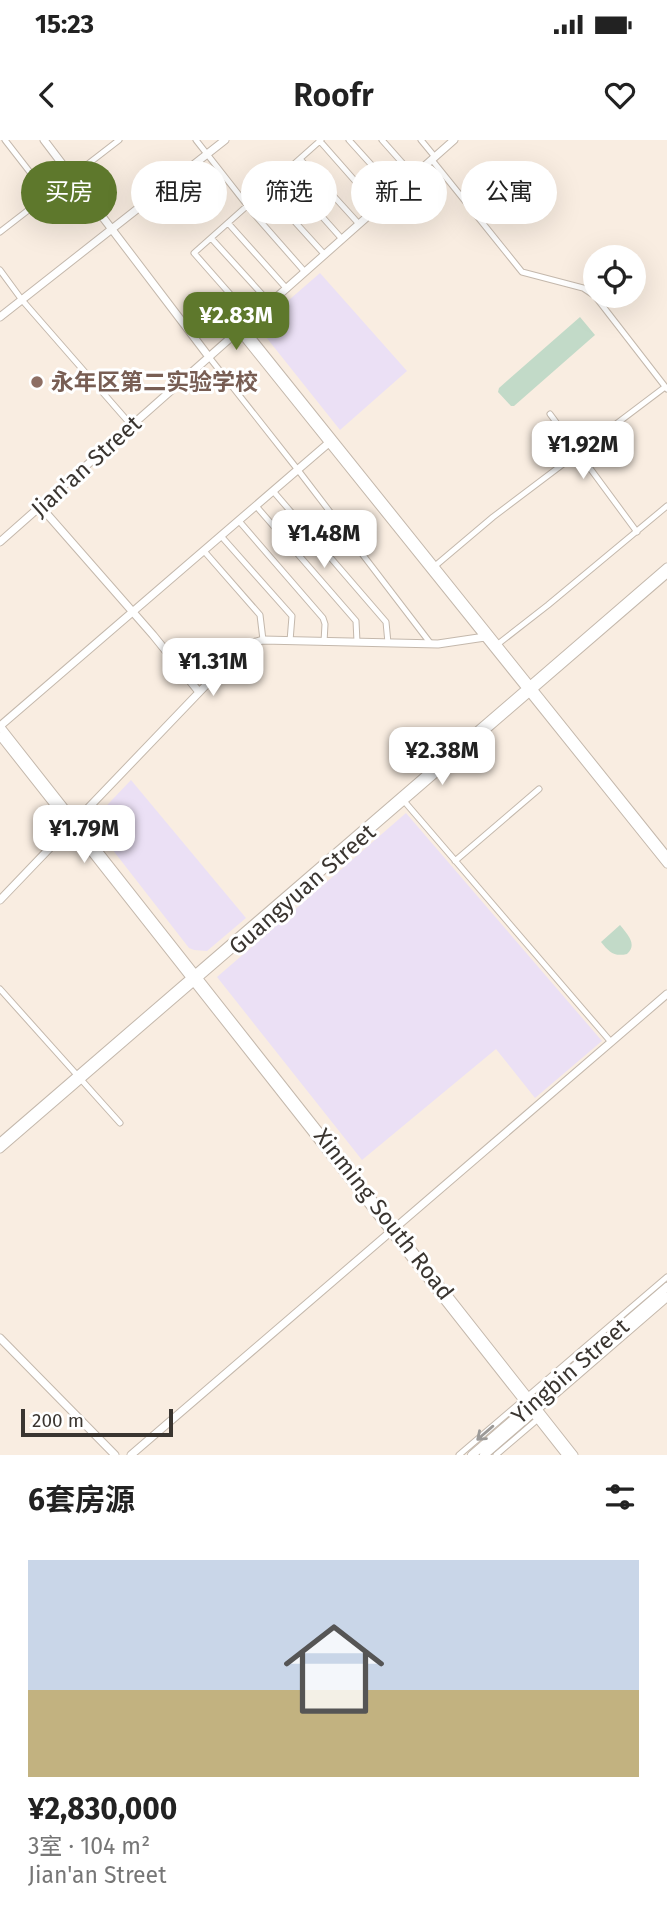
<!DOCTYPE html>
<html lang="zh">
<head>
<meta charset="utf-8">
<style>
  :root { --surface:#fff; --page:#f2f2f2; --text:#222; --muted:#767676; --accent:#5e782c }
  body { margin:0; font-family:"Fira Sans","Noto Sans SC",sans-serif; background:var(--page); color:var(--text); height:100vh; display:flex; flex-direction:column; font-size:26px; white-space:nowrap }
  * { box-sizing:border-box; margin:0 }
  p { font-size:23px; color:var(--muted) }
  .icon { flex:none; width:38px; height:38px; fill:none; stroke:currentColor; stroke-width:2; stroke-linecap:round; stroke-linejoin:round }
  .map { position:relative; height:1315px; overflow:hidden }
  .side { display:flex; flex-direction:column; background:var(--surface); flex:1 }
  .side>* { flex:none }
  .top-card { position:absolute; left:21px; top:21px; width:626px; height:63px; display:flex; gap:14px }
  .fabs { position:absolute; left:583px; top:105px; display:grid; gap:14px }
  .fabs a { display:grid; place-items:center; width:63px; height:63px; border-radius:50%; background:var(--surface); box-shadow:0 7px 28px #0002; font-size:35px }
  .scale { position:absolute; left:21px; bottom:18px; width:152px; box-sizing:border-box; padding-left:7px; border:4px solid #3a3530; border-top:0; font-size:19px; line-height:24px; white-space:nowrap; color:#3a3530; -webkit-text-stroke:5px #fff; paint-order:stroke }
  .price { position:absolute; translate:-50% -60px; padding:0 16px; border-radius:14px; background:#fff; color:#222; font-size:23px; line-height:46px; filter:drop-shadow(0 2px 4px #0008) }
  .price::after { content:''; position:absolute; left:50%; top:42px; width:21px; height:16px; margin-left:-10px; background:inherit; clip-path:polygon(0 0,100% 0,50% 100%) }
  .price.current { background:var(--accent); color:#fff }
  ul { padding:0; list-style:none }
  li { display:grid; align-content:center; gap:14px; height:371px; padding:0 28px }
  li span { display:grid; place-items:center; height:217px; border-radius:0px; color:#555 }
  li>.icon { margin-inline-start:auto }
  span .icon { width:126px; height:126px; fill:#fffc; stroke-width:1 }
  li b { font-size:30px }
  h2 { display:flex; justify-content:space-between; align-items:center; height:84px; padding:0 28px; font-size:30px }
  .pill { padding:0 24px; border-radius:32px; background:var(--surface); box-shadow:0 7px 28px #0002; font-size:24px; line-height:63px }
  .pill.current { background:var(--accent); color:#fff }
  .status { display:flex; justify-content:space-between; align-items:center; height:49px; padding:0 35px; background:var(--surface); direction:ltr }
  .status svg { height:19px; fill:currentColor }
  header { display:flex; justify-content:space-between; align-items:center; height:91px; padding:0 28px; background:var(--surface); font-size:32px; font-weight:600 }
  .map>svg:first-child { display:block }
  .commercial { fill:#ebe0f5 }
  .green { fill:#c2dac8 }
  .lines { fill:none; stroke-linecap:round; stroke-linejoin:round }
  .street-casing { stroke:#c4b8ac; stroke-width:7 }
  .secondary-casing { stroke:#c4b8ac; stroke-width:9 }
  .primary-casing { stroke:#c4b8ac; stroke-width:10 }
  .street { stroke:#fff; stroke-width:5 }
  .secondary { stroke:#fff; stroke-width:7 }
  .primary { stroke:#fff; stroke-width:8 }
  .oneway { stroke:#9c9a98 }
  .education-dot { fill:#8d6e63; stroke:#fff; stroke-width:2.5 }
  .labels { text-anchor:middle; stroke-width:6; stroke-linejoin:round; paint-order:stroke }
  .education-label { font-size:23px; font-weight:bold; fill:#785e54; stroke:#fff; text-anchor:start }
  .street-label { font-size:23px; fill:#3a3530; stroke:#fff }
</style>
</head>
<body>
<div class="status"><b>15:23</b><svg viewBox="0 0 49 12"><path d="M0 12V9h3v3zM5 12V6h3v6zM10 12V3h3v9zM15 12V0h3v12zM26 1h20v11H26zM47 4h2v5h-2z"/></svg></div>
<header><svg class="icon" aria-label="back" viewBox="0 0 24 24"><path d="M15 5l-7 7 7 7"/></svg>Roofr<svg class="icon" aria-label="heart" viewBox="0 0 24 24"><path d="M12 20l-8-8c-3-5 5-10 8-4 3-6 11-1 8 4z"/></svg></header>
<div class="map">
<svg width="667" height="1315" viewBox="0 0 667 1315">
  <rect width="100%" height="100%" fill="#f9ede1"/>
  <path class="commercial" d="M320,133L407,231L340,290L258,187Z
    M131,640L246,778L207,811L194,810L189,808L91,682Z
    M406,673L602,901L535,958L496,909L362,1020L217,837Z"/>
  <path class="green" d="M580,177L595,195L514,266H511L498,252L499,248Z
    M620,785C627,794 638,804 627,814C614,817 609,812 601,802Z"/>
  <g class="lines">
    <defs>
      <path id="street" d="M5,0L64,76
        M196,0L254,74L305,132
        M319,0L378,67
        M349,0L396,52
        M382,0L414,36
        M421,0L435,17
        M300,19L359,84
        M432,20L522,132L583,148L595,156L667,249
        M284,34L342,99
        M266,50L325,115
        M228,83L287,149
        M0,92L119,0
        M211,98L270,163
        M0,130L22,160L132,286
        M252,179L194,113L321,0
        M209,217L298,330L431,504
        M550,274L637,392
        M273,351L386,482L388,503
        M256,366L356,481L357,502
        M239,381L323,478L325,484L324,502
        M221,396L292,476L290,501
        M204,411L260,475L263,500
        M435,426L493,377L665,247
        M498,504L548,465L667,366
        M404,661L611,902
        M455,721L539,649
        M0,849L120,983
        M459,1315L667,1137
        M496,1315L538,1279"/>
      <path id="secondary" d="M44,0L209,217
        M0,177L225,0
        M243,187L667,716
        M239,191L667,724
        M40,366L153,495L199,552
        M0,402L454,0
        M0,586L574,1315
        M0,586L331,301
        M0,596L566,1315
        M0,760L232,518L249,504L263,500L438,504L485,497
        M0,1002L667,427
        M0,1009L667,434
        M0,1198L115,1315
        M131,1315L667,854"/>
      <path id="primary" d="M472,1315L667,1147
        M484,1315L667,1157"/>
    </defs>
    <use href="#street" class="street-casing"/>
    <use href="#secondary" class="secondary-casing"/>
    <use href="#primary" class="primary-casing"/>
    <use href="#street" class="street"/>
    <use href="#secondary" class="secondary"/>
    <use href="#primary" class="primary"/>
  </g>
  <defs><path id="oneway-shaft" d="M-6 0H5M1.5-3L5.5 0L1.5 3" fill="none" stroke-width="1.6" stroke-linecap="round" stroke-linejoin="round" transform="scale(1.75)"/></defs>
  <use class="oneway" href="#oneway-shaft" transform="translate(485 1293) rotate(139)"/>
  <circle class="education-dot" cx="37" cy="242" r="7"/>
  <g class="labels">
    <g class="education-label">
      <text x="51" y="250">永年区第二实验学校</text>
    </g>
    <g class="street-label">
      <text transform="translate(86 326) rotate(-42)" y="8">Jian'an Street</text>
      <text transform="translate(302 749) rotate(-41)" y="8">Guangyuan Street</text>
      <text transform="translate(384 1074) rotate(52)" y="8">Xinming South Road</text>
      <text transform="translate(570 1231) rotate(-41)" y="8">Yingbin Street</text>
    </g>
  </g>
</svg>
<div class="fabs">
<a><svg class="icon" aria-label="locate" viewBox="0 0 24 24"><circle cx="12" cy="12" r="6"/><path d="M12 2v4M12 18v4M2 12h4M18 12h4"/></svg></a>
</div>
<div class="scale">200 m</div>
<b class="price current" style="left:236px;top:212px">¥2.83M</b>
<b class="price" style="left:583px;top:341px">¥1.92M</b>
<b class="price" style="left:324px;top:430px">¥1.48M</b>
<b class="price" style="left:213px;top:558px">¥1.31M</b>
<b class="price" style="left:442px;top:647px">¥2.38M</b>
<b class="price" style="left:84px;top:725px">¥1.79M</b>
<div class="top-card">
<a class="pill current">买房</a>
<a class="pill">租房</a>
<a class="pill">筛选</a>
<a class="pill">新上</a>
<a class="pill">公寓</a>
</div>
</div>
<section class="side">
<h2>6套房源<svg class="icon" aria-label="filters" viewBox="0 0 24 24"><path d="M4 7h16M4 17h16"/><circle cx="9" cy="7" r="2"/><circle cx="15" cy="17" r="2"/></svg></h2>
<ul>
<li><span style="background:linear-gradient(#c9d6e8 60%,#c2b280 0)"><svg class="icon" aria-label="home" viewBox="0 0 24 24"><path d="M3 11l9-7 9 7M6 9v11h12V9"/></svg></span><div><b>¥2,830,000</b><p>3室 · 104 m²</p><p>Jian'an Street</p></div></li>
</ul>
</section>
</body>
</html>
